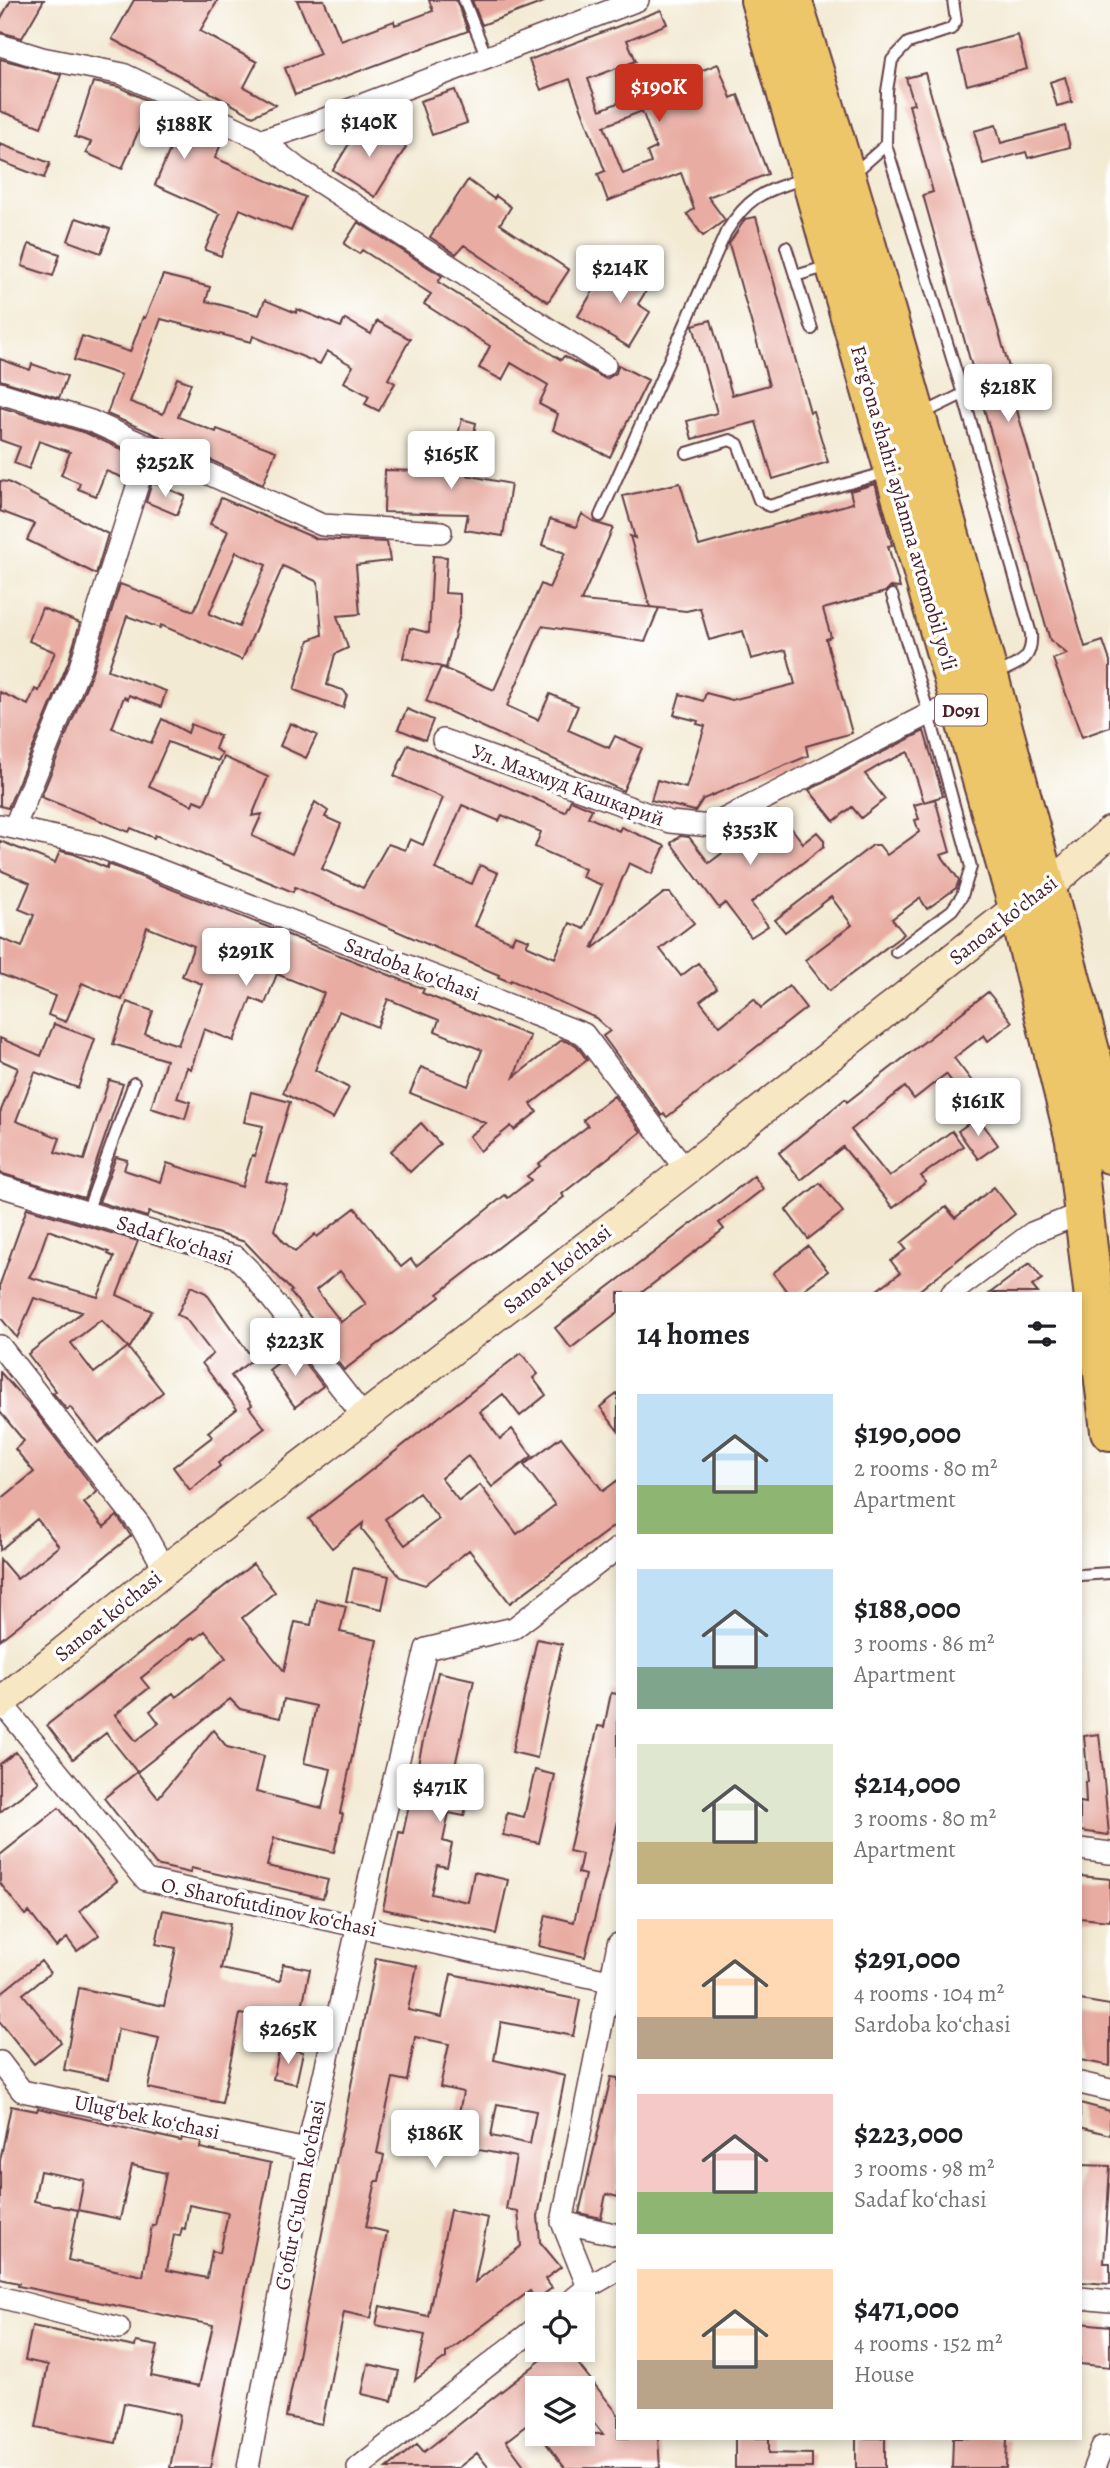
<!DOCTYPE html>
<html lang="en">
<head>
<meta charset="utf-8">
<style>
  :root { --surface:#fff; --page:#f6f6f6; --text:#202124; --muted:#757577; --accent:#c8321e }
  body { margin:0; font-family:Alegreya,serif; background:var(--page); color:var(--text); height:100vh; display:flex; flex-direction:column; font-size:26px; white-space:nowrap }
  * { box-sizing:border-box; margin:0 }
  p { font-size:23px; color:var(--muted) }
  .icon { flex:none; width:38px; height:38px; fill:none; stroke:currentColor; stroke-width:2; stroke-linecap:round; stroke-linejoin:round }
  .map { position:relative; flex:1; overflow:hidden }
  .panel { position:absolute; left:616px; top:1292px; width:466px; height:1148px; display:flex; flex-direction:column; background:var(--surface); border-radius:0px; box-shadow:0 4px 10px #0003 }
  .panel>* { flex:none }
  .fabs { position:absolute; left:525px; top:2292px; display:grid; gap:14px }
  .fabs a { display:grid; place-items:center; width:70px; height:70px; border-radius:0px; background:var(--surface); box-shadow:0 4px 10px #0003; font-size:35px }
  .price { position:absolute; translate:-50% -60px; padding:0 16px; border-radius:7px; background:#fff; color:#222; font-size:23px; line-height:46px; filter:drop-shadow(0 2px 4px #0008) }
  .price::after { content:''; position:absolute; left:50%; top:42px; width:21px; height:16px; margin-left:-10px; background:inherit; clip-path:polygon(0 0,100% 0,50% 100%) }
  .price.on { background:var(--accent); color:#fff }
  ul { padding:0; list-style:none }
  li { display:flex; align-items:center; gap:21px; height:175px; padding:0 21px }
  li span { display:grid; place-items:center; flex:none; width:196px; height:140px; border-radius:0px; color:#555 }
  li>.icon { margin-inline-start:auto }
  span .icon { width:84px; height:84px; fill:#fffc; stroke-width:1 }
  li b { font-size:30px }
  h2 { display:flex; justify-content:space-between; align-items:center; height:84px; padding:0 21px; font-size:30px }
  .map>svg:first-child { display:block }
  .building { fill:#e8aca2; fill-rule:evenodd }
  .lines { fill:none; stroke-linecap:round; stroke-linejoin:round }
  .lane-casing { stroke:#633d44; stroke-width:14 }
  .street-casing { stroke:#633d44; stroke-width:24 }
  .secondary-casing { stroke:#633d44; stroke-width:33 }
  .highway-casing { stroke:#633d44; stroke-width:42 }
  .lane { stroke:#fff; stroke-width:10 }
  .street { stroke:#fff; stroke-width:21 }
  .secondary { stroke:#f7e8c3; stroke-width:30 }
  .highway { stroke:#ecc669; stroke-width:38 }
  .labels { text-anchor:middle; stroke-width:7; stroke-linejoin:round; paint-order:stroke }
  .shield { fill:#fff; stroke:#80626b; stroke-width:2 }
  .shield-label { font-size:19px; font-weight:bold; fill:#4a1f2b }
  .street-label { font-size:21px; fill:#4a1f2b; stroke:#fff }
</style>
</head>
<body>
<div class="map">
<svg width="1110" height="2468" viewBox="0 0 1110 2468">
  <rect width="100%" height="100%" fill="#fff"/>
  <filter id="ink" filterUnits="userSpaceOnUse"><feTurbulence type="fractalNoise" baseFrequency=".0143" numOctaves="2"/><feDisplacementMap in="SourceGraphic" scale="14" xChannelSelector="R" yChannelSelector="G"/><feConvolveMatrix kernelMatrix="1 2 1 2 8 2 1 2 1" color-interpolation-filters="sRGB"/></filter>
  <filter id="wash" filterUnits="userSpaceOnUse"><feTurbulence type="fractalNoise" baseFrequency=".00686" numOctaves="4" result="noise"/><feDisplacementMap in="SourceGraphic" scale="28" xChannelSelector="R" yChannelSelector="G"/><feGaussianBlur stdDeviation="1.57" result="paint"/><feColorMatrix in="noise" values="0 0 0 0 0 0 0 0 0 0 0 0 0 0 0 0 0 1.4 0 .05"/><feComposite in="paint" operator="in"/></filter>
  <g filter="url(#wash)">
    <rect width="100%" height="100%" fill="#f3ead4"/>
    <g id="blocks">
      <path class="building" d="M11,0H44L22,38L0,32V20Z
        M134,0H218L200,31L257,62L244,87L276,105L253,116L112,39Z
        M297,0H324L341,41L394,21L395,25L433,11L429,0H456L468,31L295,95L285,68L320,54Z
        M472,0H544V2L482,25Z
        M661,10L667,24L627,40L636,61L588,79L600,110L718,64L731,98L738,95L768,174L708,197L725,220L703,236L687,214L694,209L681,173L608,201L598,174L605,171L570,79L541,90L529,60ZM642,111L656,148L647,152L651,163L623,174L604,126Z
        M1018,35L1027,69L967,85L958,51Z
        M0,59L61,75L41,127L0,111Z
        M925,73L1014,385L1010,386L1085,647L1103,641L1110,661V727L1082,737L1053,659L1067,654L1050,640L923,195L933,192L909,105L914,104L906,78Z
        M1065,77L1072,102L1057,106L1050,82Z
        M93,82L119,87L224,137L215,158L305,197L291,231L240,209L221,256L205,250L220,214L155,185L174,140L141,125L122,169L86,153L91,142L75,137Z
        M455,90L467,123L432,135L420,101Z
        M363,121L406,147L375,197L333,170Z
        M996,125L1001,143L1065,126L1070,147L1028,158L1026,152L983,164L974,131Z
        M0,144L50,163L44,178L0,161Z
        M468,180L494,199L496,196L511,207L500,224L569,270L548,302L464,245L456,254L430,237Z
        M756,217L810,412L813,411L828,462L773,479L756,422L692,439L687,421L717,413L693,325L711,320L732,395L769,385L729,244L745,219Z
        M76,218L110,229L101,253L68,241Z
        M358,222L442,276L438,282L561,360L564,356L606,379L616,373L618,365L648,380L610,457L553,430L558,414L539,404L548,385L511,363L502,380L479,368L490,346L424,304L431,294L362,250L359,254L344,244Z
        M29,244L60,254L53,276L22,266Z
        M636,260L657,273L638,304L650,312L629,347L578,316L602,276L620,287Z
        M163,275L210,287L206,301L259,315L265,300L296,313L297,309L341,327L345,319L371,334L377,321L410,339L388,379L395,383L379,411L365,404L369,396L344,382L353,366L327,351L320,364L253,336L251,342L161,319L130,402L163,414L177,378L191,383L178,417L216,432L217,429L276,451L263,484L206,458V456L107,414L121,375L74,360L82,336L130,352L143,317L145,318Z
        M0,359L30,370L32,364L67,376L59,398L0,380Z
        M0,407L86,433L134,455L126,479L106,471L96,496L78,489L80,483L61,475L70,452L39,441L29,469L14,463L20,447L0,440Z
        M462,419L476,423L466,475L511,484L503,536L465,530L468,514L384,512L385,470L449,472Z
        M0,481L8,482L108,534L96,574L27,540L35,524L0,511Z
        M152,482L185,496L177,515L146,502Z
        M680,483L699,546L853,503L850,491L875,484L892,545L888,546L900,588L890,587L885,592L823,609L831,637L826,639L852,733L806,746L808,756L703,799L695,811L651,800L657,780L686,788L705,726L697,724L698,721L674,715L680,694L703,701L706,693L732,700L795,684L786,650L751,659L743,631L709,640L700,608L686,611L650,607L630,536L635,538L623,496Z
        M221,498L317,539L387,542L390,561L356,565L360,614L337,616L348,648L335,654L327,685L343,690L347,695L343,708L294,690L309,640L322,635L318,582L283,566L242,660L161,625L160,628L127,616L108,670L166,691L161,707L129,695L128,699L124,697L112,728L151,743L162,719L188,733L191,724L220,736L215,749L222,753L218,761L168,742L149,786L192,805L194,800L204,804L224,757L268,777L252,816L262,814L252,836L292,854L315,802L328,811L325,817L341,824L322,869L363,888L388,844L405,850L410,839L423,845L443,798L394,776L408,744L565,812L571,800L592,809L588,817L619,831L621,827L665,846L652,874L629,863L592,949L664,893H670L694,923L660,949L681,976L698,963L717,988L700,1001L720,1026L754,999L761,1008L789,986L806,1008L667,1117L664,1114L662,1116L603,1036L610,1031L596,1018L511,980L510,982L498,977L499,975L295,887L293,892L155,835L154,838L131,828L129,832L41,797L92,672L120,584L194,611L228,531L210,524ZM236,552L266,565L239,627L209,614ZM462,805L499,821L502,815L541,832L535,847L585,869L582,877L602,885L584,929L570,923L555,958L526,945L529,940L515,935L512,942L475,926L498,873L480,865L472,884L435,869Z
        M582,514L596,523L613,528L581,601L659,608L645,642L542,626L507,706L538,720L550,694L578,706L568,730L609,748L615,736L642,748L623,791L426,701L441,667L494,690L541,584L549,588L565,553L542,545L550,519L576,527Z
        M433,556L447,557L445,593L460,594V614L446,668L403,658L410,628L429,633Z
        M42,608L80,623L68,663L8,808L0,806V692L28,705L35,689L39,691L55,652L29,641Z
        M407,709L433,720L425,740L398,729Z
        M290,723L317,735L306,758L280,746Z
        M924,731L943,796L924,802L908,752L882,764L865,774L885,799L861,818L852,807L834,821L809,790Z
        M935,799L950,852L941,855L959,880L956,888L927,909L920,898L892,919L904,934L829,991L805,960L852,925L831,897L785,932L775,920L873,845H879L887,855L919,832L915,820L919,819L914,805Z
        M778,811L803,843L817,832L824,840V846L751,903L768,926L751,937L725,903L719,908L671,843L680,836L689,837L709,863Z
        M0,841L55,863L60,851L74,854L107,868L108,864L397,978L424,989L422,993L530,1036L514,1077L562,1040L576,1045L587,1060L531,1104L537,1112L514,1130L511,1126L480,1151L469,1136L486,1123L410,1093L421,1067L468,1086L482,1050L435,1031L439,1020L388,999L377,1027L339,1011L315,1070L349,1088L333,1119L283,1093L324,993L277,974L265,1004L251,998L234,1041L204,1029L191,1069L187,1067L177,1098L190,1102L185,1119L151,1108L166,1060L113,1044L127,1002L153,1011L145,1034L178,1045L202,984L182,976L194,946L147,927L122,1000L82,983L66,1022L48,1015L55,996L0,974V938L22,947L34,915L19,909L30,883L0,870Z
        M988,992L1012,1022L988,1041L984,1035L954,1058L991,1106L978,1116L946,1074L914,1099L905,1087L851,1130L889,1177L952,1131L963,1146L921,1176L926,1182L893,1208L843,1147L801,1180L779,1153L845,1099L847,1102Z
        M54,1024L95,1039L78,1088L35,1072L16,1121L60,1138L55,1152L84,1160L109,1080L123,1084L84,1198L0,1173V1113L18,1068L0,1060V1038L41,1056Z
        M251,1092L290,1102L266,1181L288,1186L274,1230L283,1241L295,1252L315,1234L317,1237L355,1208L401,1267L411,1259L416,1266L505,1195L508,1198L531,1180L527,1176L540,1166L538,1164L588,1126L583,1120L614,1096L641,1132L562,1194L564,1197L438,1294L440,1297L344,1370L310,1327L315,1323L290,1292L292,1291L245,1242L149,1212L147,1217L99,1202L116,1157L127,1160L124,1170L161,1182L167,1163L242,1187L252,1155L255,1156L263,1126L244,1122ZM340,1271L366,1304L341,1322L316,1290Z
        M978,1117L998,1145L978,1159L958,1131Z
        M421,1123L440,1144L410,1172L391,1151Z
        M754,1176L763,1189L719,1223L724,1229L641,1293H618V1312L571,1348L555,1328Z
        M820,1183L843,1212L808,1239L786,1210Z
        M994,1187L1015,1214L916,1293H873L900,1273L891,1261L906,1249L901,1243L946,1207L955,1218Z
        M27,1208L138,1241L117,1295L152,1311L129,1349L163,1392L98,1443L70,1407L67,1410L53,1393L56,1391L28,1354L82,1312L34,1298L17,1338L0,1317V1284ZM48,1230L109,1252L108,1254L114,1257L98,1297L29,1277L35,1267ZM101,1320L128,1347L94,1373L71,1343Z
        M808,1246L828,1271L799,1293H788L773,1273Z
        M1030,1263L1042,1279L1032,1286L1038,1293H990Z
        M191,1286L206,1293L253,1359L231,1376L252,1405L249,1407L265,1428L218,1463L220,1466L190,1490L173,1467L212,1437L208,1432L237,1409L202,1363L213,1354L185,1318L177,1315Z
        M289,1343L323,1386L295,1407L269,1370L291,1353L285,1346Z
        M521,1353L538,1374L533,1378L546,1395L520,1416L503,1394L480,1412L500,1439L512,1429L532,1456L492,1487L468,1456L441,1478L459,1501L480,1485L517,1534L555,1505L524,1465L561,1437L603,1491L618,1480V1523L510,1603L469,1550L425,1585L400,1577L362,1529L363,1523L332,1548L309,1519ZM419,1493L439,1519L405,1545L385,1519Z
        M0,1372L33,1409L97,1492L84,1503L104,1527L117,1516L131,1536L0,1640V1559L17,1579L59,1546L37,1519L0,1550V1500L34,1472L15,1449L24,1441L0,1412Z
        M618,1393V1431L600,1407Z
        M253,1564L275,1592L242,1618L284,1671L295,1622L311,1625L316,1599L346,1606L340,1632L377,1640L340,1813L343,1814L334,1852L274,1838L267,1866L328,1880L323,1898L191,1868L190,1873L156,1865L104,1798L137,1772L106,1733L73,1759L47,1725ZM205,1631L226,1658L176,1697L173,1693L150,1711L159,1723L136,1741L115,1715L149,1688L141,1678L193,1637L195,1639ZM230,1699L240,1709L280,1718L284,1699L316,1706L304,1763L331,1769L322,1808L256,1792L264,1756L227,1747L213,1730L158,1798L137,1772Z
        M353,1568L389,1576L382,1609L346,1601Z
        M537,1639L562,1644L537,1758L512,1752Z
        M438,1672L474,1680L451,1784L470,1788L464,1816L449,1813L443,1841L452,1844L447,1867L437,1865L431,1894L468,1902L474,1872L508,1880L496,1934L383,1909L399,1832L403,1833Z
        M611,1693L618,1694V1822L585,1957L539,1946L546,1915L574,1922L585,1875L578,1873L582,1854L569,1851L598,1726L604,1727Z
        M1099,1734L1104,1781L1109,1835L1080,1831V1802L1086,1803L1085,1782H1088L1084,1736Z
        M16,1752L39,1782L0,1812V1764Z
        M535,1770L555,1775L539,1843L503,1835L507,1813L524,1817Z
        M59,1808L117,1881L80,1911L99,1935L77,1951L67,1938L56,1947L29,1912L25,1915L0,1883V1855Z
        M1080,1876L1110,1879V1921L1080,1918Z
        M163,1910L230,1924L221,1969L280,1981L283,1964L310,1969L298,2026L240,2014L222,2103L148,2088L159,2038L118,2029L109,2079L64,2070L79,1988L164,2006L176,1948L156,1944Z
        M376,1958L417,1966L408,2010L442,2017L451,1974L580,2000L573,2036L501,2022L494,2060L565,2076L538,2216L540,2242L561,2267L545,2279L552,2288L536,2300L530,2291L446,2353V2358L415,2380L425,2335L376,2325L380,2306L428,2316L450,2210L488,2218L475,2282L521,2246L518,2211L506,2209L516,2157L453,2145L463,2092L440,2087L449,2044L415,2037L407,2081L393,2078L377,2153L384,2155L379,2181H376L366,2227L387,2232L371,2318L344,2312L322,2424L286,2417ZM497,2104L536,2111L530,2144L491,2136Z
        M41,1961L50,1973L23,1994L61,2042L34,2064L0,2022V1994Z
        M1080,2000L1110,2005V2066L1080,2060Z
        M280,2047L303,2052L296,2084L273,2079Z
        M611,2077L618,2078V2197L606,2194L601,2218L579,2213Z
        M1080,2103L1110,2111V2135L1080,2127Z
        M11,2106L37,2111L38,2108L181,2141L182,2138L201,2141L200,2148L271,2163L210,2468H170L180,2415L124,2403L116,2443L36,2427L48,2365L25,2360L32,2326L135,2347L136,2342L158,2346L151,2376L199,2386L213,2325L18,2286L19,2283L0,2279V2161ZM132,2165L166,2173L155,2226L152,2225L143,2276L68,2260L78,2210L120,2219ZM40,2171L84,2180L78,2210L34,2201ZM189,2205L228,2213L220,2253L212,2251L207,2278L167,2270L174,2235L180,2236L182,2228L185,2229Z
        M1080,2165L1110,2166L1104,2263H1110V2284L1080,2282Z
        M1080,2323L1110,2326V2367L1080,2364Z
        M554,2350H567L618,2414V2438H658L660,2468H565L539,2434H603L583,2409V2389H537V2417L506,2441L526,2468H489L477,2453L458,2468H387L417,2444L424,2452Z
        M368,2364L399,2371L392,2401L362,2394Z
        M735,2438H769V2453L812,2454V2468H735Z
        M856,2438H885V2468H856Z
        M953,2438H1007L1006,2468H952Z"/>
    </g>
  </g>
  <g filter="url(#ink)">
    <use href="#blocks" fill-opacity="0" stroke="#633d44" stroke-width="2"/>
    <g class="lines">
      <defs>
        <path id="lane" d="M464,0L487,58
          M886,145L963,394L1031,634C1033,662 1018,663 996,674
          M853,174L886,145L887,91L892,60L908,43L951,29L956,21L953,0
          M786,247L812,329
          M795,276L829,266
          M922,414L963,394
          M687,453L730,440L738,444L759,500L769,506L888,472
          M600,516L726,232C750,194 764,192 805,178
          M892,595L929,714L971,867L962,896L952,910L896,952
          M87,1212L134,1083
          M1080,1575L1110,1573"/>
        <path id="street" d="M0,45L42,58L123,74L262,140L314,123L638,0
          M262,140L297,168L605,365
          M0,393L91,421L322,525L441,532
          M443,740L670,822L711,826L929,714L959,703
          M0,825L97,846L584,1034L686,1170
          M14,828L80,667L150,446
          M0,1186L236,1257L249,1270L364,1417
          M952,1293L1032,1233L1084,1212
          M0,1346L140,1525L165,1570
          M0,1701L146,1880L618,1983
          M1080,1849L1110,1853
          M0,2062L22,2091L307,2150
          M1080,2083L1110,2090
          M562,2222L618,2235
          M588,2287L562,2222L618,1944
          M0,2297L119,2328
          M1080,2298L1110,2301
          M566,2305L588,2287L618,2270
          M248,2468L307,2150L358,1925L426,1649L514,1628L618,1548
          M358,2468L537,2327
          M1094,2468L1102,2447L1110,2446"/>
        <path id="secondary" d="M0,1703L165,1570L686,1170L1018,907L1047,888L1110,832"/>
        <path id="highway" d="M760,0L1018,907L1075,1140L1110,1431
          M792,0C907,367 1007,739 1106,1111L1110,1154"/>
      </defs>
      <use href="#lane" class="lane-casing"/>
      <use href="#street" class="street-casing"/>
      <use href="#secondary" class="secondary-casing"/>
      <use href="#highway" class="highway-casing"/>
      <use href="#lane" class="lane"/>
      <use href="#street" class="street"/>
      <use href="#secondary" class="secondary"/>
      <use href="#highway" class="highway"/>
    </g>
  </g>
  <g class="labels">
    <rect class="shield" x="935" y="694.5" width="52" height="31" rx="5"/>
    <g class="shield-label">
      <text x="961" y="717">D091</text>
    </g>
    <g class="street-label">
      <text transform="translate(904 508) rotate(74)" y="7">Fargʻona shahri aylanma avtomobil yoʻli</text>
      <text transform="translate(568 785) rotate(20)" y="7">Ул. Махмуд Кашкарий</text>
      <text transform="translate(1003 920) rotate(-38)" y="7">Sanoat ko'chasi</text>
      <text transform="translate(412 969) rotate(21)" y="7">Sardoba koʻchasi</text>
      <text transform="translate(175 1240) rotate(18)" y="7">Sadaf koʻchasi</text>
      <text transform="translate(557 1269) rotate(-38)" y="7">Sanoat ko'chasi</text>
      <text transform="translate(108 1616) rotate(-39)" y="7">Sanoat ko'chasi</text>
      <text transform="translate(269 1907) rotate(12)" y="7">O. Sharofutdinov koʻchasi</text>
      <text transform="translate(147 2117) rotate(12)" y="7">Ulugʻbek koʻchasi</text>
      <text transform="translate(300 2195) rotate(-79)" y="7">Gʻofur Gʻulom koʻchasi</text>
    </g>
  </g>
</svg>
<div class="fabs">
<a><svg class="icon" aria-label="locate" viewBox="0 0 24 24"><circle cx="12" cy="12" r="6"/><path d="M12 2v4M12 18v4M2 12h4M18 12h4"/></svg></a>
<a><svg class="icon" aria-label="layers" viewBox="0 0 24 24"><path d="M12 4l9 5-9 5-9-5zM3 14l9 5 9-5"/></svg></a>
</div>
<b class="price on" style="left:659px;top:124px">$190K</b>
<b class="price" style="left:369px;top:159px">$140K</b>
<b class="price" style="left:184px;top:161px">$188K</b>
<b class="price" style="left:620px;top:305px">$214K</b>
<b class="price" style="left:1008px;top:424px">$218K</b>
<b class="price" style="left:451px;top:491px">$165K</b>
<b class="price" style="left:165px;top:499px">$252K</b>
<b class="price" style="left:750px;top:867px">$353K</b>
<b class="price" style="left:246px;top:988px">$291K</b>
<b class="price" style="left:978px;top:1138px">$161K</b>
<b class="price" style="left:295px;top:1378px">$223K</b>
<b class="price" style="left:440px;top:1824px">$471K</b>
<b class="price" style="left:288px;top:2066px">$265K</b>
<b class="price" style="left:435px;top:2170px">$186K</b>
<section class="panel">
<h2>14 homes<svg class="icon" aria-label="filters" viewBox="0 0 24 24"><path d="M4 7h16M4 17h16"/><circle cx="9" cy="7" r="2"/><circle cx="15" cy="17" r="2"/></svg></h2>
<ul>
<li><span style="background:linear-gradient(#bfe0f5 65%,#8fb573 0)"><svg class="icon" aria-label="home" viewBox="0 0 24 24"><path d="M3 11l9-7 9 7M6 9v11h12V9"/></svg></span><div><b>$190,000</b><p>2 rooms · 80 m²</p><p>Apartment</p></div></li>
<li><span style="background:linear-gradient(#bfe0f5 70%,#7fa58c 0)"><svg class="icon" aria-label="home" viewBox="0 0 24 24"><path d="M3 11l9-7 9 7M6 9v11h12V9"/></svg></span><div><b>$188,000</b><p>3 rooms · 86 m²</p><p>Apartment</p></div></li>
<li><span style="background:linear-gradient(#dfe7d0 70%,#c2b280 0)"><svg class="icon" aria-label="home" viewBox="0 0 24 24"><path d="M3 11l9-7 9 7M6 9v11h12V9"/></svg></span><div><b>$214,000</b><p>3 rooms · 80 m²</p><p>Apartment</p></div></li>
<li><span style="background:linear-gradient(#ffd9b3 70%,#b9a48a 0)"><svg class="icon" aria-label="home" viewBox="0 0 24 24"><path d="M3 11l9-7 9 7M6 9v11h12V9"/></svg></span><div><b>$291,000</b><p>4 rooms · 104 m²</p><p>Sardoba koʻchasi</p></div></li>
<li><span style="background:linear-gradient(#f6c9c9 70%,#8fb573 0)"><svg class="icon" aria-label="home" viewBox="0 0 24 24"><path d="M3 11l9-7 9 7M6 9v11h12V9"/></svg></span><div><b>$223,000</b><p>3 rooms · 98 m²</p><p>Sadaf koʻchasi</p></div></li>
<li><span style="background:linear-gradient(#ffd9b3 65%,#b9a48a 0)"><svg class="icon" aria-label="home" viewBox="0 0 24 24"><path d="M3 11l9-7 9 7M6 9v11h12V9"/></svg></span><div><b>$471,000</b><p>4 rooms · 152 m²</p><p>House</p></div></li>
</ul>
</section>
</div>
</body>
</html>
